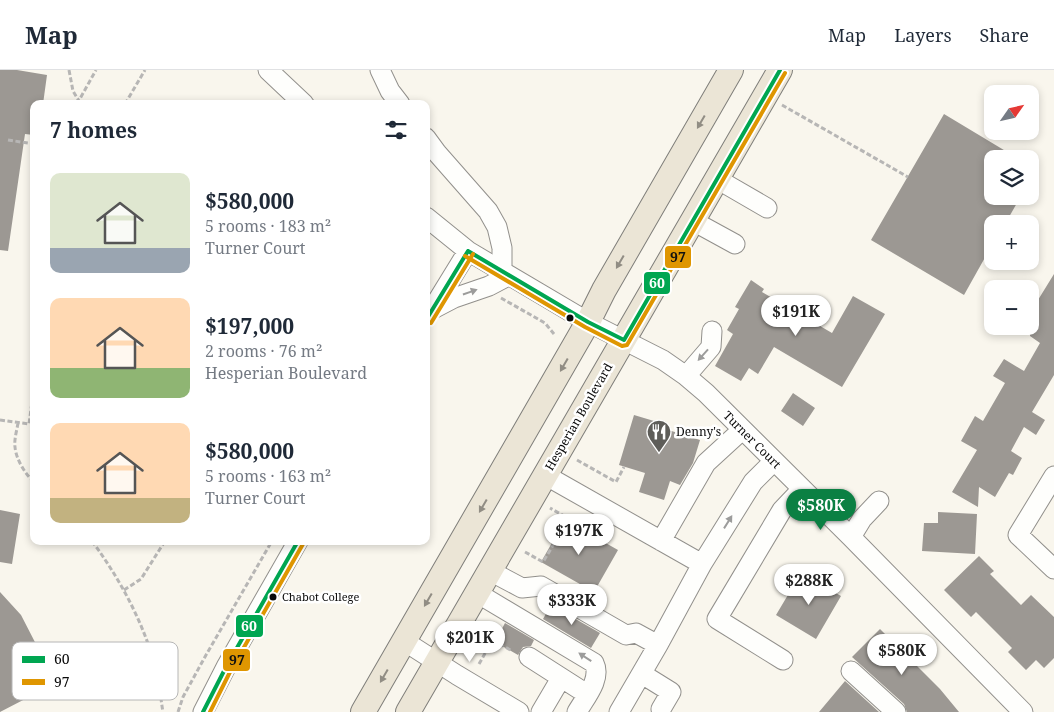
<!DOCTYPE html>
<html lang="en">
<head>
<meta charset="utf-8">
<style>
  :root { --surface:#fff; --page:#f6f6f7; --text:#1f2937; --muted:#747a83; --line:#e0e1e3; --accent:#0b8043 }
  body { margin:0; font-family:"Noto Serif",serif; background:var(--page); color:var(--text); height:100vh; display:flex; flex-direction:column; font-size:19px; white-space:nowrap }
  * { box-sizing:border-box; margin:0 }
  p { font-size:16px; color:var(--muted) }
  .icon { flex:none; width:28px; height:28px; fill:none; stroke:currentColor; stroke-width:2; stroke-linecap:round; stroke-linejoin:round }
  .map { position:relative; flex:1; overflow:hidden }
  .details { position:absolute; left:30px; top:30px; width:400px; height:445px; display:flex; flex-direction:column; background:var(--surface); border-radius:10px; box-shadow:0 2px 8px #0003 }
  .details>* { flex:none }
  .needle { width:32px; rotate:56deg }
  .fabs { position:absolute; left:984px; top:15px; display:grid; gap:10px }
  .fabs a { display:grid; place-items:center; width:55px; height:55px; border-radius:10px; background:var(--surface); box-shadow:0 2px 8px #0003; font-size:25px }
  .price { position:absolute; translate:-50% -42px; padding:0 11px; border-radius:18px; background:#fff; color:#222; font-size:16px; line-height:32px; filter:drop-shadow(0 1px 2px #0008) }
  .price::after { content:''; position:absolute; left:50%; top:30px; width:15px; height:11px; margin-left:-8px; background:inherit; clip-path:polygon(0 0,100% 0,50% 100%) }
  .price.on { background:var(--accent); color:#fff }
  ul { padding:0; list-style:none }
  li { display:flex; align-items:center; gap:15px; height:125px; padding:0 20px }
  li span { display:grid; place-items:center; flex:none; width:140px; height:100px; border-radius:10px; color:#555 }
  li>.icon { margin-inline-start:auto }
  span .icon { width:60px; height:60px; fill:#fffc; stroke-width:1 }
  li b { font-size:21px }
  h2 { display:flex; justify-content:space-between; align-items:center; height:60px; padding:0 20px; font-size:21px }
  header { display:flex; align-items:center; gap:30px; box-sizing:border-box; height:70px; padding:0 25px; background:var(--surface); border-bottom:1px solid var(--line) }
  header strong { font-size:24px }
  nav { display:flex; gap:28px; margin-inline-start:auto; font-size:18px }
  .map>svg:first-child { display:block }
  .building { fill:#9c9893 }
  .lines { fill:none; stroke-linecap:round; stroke-linejoin:round }
  .minor-casing { stroke:#92908c; stroke-width:21 }
  .major-casing { stroke:#7f7e7a; stroke-width:26 }
  .path { stroke:#b7b6b5; stroke-width:3; stroke-dasharray:5 2.5; stroke-linecap:butt }
  .minor { stroke:#fefefc; stroke-width:19 }
  .major { stroke:#ebe5d6; stroke-width:24 }
  .bus-1-casing { stroke:#fff; stroke-width:8 }
  .bus-2-casing { stroke:#fff; stroke-width:8 }
  .bus-1 { stroke:#00a651; stroke-width:4 }
  .bus-2 { stroke:#df9601; stroke-width:4 }
  .oneway { fill:#918d84 }
  .oneway2 { fill:#9c9c9b }
  .bus-dot { fill:#0a0a0a; stroke:#fff; stroke-width:2 }
  .labels { text-anchor:middle; stroke-width:5; stroke-linejoin:round; paint-order:stroke }
  .bus-label { font-size:11px; fill:#0a0a0a; stroke:#fff; text-anchor:start }
  .street-label { font-size:12px; fill:#0a0a0a; stroke:#fff }
  .poi-label { font-size:12px; fill:#0a0a0a; stroke:#fff; text-anchor:start }
  .key { fill:#fff; stroke:#b6b6b6; stroke-width:1 }
  .key-label { font-size:14px; fill:#0a0a0a }
  .line-badge { stroke:#fff; stroke-width:2 }
  .badge-label { font-size:14px; text-anchor:middle; font-weight:bold; fill:#fff }
  .pale-badge-label { font-size:14px; text-anchor:middle; font-weight:bold; fill:#111 }
</style>
</head>
<body>
<header>
<strong>Map</strong>
<nav><a>Map</a><a>Layers</a><a>Share</a></nav>
</header>
<div class="map">
<svg width="1054" height="642" viewBox="0 0 1054 642">
  <rect width="100%" height="100%" fill="#f9f6ed"/>
  <path class="building" d="M0,0H17L47,5L43,34H34V65L25,64L8,181L0,180Z
    M944,44L1019,89H992V126H1021L1005,154H992V175L964,225L871,170Z
    M1054,204V305L1032,342L1045,350L1036,365L1024,357L1011,381L1022,388L1013,405L1009,403L995,427L979,417L978,437L952,422L977,380L961,371L975,346L983,351L1005,313L993,306L1004,289L1024,301L1040,273L1030,266V243Z
    M751,210L764,219L762,222L832,263L853,226L885,244L842,317L774,277L758,304L749,298L741,311L715,296L733,264L727,260L739,239L735,237Z
    M793,323L815,338L803,356L781,341Z
    M634,345L664,354L662,358L700,370L693,393L680,415L670,411L664,430L639,422L645,403L619,395Z
    M0,440L20,444L12,494L0,492Z
    M938,442L977,444L975,484L922,481L924,453H938Z
    M565,450L618,480L594,522L541,492Z
    M979,486L994,501L990,504L1021,535L1031,525L1054,547V588L1044,598L1036,590L1026,600L1008,582L1012,578L976,542L971,547L944,520Z
    M801,503L841,526L816,569L776,545Z
    M0,522L21,545L56,613L0,642Z
    M551,535L600,563L591,578L543,549Z
    M505,553L534,570L531,576L523,577L518,585L495,572Z
    M880,559L940,619L959,642H907L904,634L852,587Z
    M845,611L879,642H819Z"/>
  <g class="lines">
    <defs>
      <path id="minor" d="M268,0L304,34
        M380,0L390,21L400,34
        M426,68L437,83L488,141L497,157L502,178V203
        M717,109L767,138
        M426,147L468,181L588,252L663,290L686,306L706,323L851,467L1023,642
        M693,151L735,174
        M433,238L468,181
        M433,239L454,228L489,216L508,206
        M686,306L711,277L712,261
        M1054,406L1018,465L1054,499
        M851,467L862,449L879,431
        M661,471L706,393L742,360
        M702,494L753,412L774,391
        M490,501L522,518L541,516L626,565L636,563L658,575L702,494L545,405
        M477,523L594,593C602,609 585,628 577,642
        M404,571L457,605L519,642
        M529,587L579,619
        M783,590L717,549L782,440L802,419
        M851,601L896,642
        M642,604L671,622L661,639
        M203,642L226,597L298,471
        M541,642L561,608
        M619,642L658,575"/>
      <path id="major" d="M363,642L588,252L604,220L731,0
        M408,642L780,0"/>
    </defs>
    <use href="#minor" class="minor-casing"/>
    <use href="#major" class="major-casing"/>
    <path class="path" d="M69,0L73,21L79,31
      M77,34L96,0
      M125,34L145,0
      M782,35L908,107
      M8,70L34,74
      M501,228L545,253L554,264
      M0,350L29,354L34,317
      M18,353C17,360 14,369 15,377C16,389 25,404 34,412
      M577,390L616,412L624,397
      M92,471C122,512 146,557 158,607C160,619 161,631 163,642
      M525,482L543,492L569,449L550,438
      M124,520L141,509L165,471
      M479,560L494,569
      M493,570L512,581
      M479,594L500,557
      M178,642L183,627L206,585L272,471"/>
    <use href="#minor" class="minor"/>
    <use href="#major" class="major"/>
    <defs>
      <path id="bus-1" d="M468,181L588,252L624,270L780,0
        M426,250L468,181
        M203,642L226,597L298,471"/>
      <path id="bus-2" d="M465,186L585,257L622,276L627,275L785,3
        M431,253L473,184
        M210,642L231,600L303,474"/>
    </defs>
    <use href="#bus-1" class="bus-1-casing"/>
    <use href="#bus-2" class="bus-2-casing"/>
    <use href="#bus-1" class="bus-1"/>
    <use href="#bus-2" class="bus-2"/>
  </g>
  <defs><path id="oneway-solid" d="M-6-.8H1V-3.2L6.5 0L1 3.2V.8H-6Z" transform="scale(1.25)"/></defs>
  <g class="oneway">
    <use href="#oneway-solid" transform="translate(701 52) rotate(120)"/>
    <use href="#oneway-solid" transform="translate(620 192) rotate(120)"/>
    <use href="#oneway-solid" transform="translate(564 295) rotate(120)"/>
    <use href="#oneway-solid" transform="translate(483 436) rotate(120)"/>
    <use href="#oneway-solid" transform="translate(428 530) rotate(120)"/>
    <use href="#oneway-solid" transform="translate(384 606) rotate(120)"/>
  </g>
  <g class="oneway2">
    <use href="#oneway-solid" transform="translate(470 222) rotate(-19)"/>
    <use href="#oneway-solid" transform="translate(703 285) rotate(132)"/>
    <use href="#oneway-solid" transform="translate(728 452) rotate(-58)"/>
    <use href="#oneway-solid" transform="translate(585 587) rotate(-147)"/>
  </g>
  <defs>
    <symbol id="restaurant-pin" viewBox="-11 -11 22 30"><path d="M0 17L-7.5 6A9.5 9.5 0 1 1 7.5 6Z" fill="#5e5d59" stroke="#fff"/><path d="M-5-6h1v4h1v-4h1v4h1v-4h1v5L-1.5 .5V6h-2V.5L-5-1ZM5-6V6H3V1.5H1.5Q1.5-4 5-6Z" fill="#fff"/></symbol>
  </defs>
  <g fill-rule="evenodd">
    <use href="#restaurant-pin" x="645" y="348" width="28" height="38"/>
  </g>
  <g class="bus-dot">
    <circle cx="570" cy="248" r="4.5"/>
    <circle cx="273" cy="527" r="4.5"/>
  </g>
  <g class="labels">
    <g class="bus-label">
      <text x="282" y="531">Chabot College</text>
    </g>
    <g class="street-label">
      <text transform="translate(579 347) rotate(-60)" y="4">Hesperian Boulevard</text>
      <text transform="translate(752 370) rotate(45)" y="4">Turner Court</text>
    </g>
    <g class="poi-label">
      <text x="676" y="366">Denny's</text>
    </g>
  </g>
  <rect x="12" y="572" width="166" height="58" rx="8" class="key"/>
  <rect x="22" y="586" width="23" height="7" fill="#00a651"/>
  <rect x="22" y="609" width="23" height="6" fill="#df9601"/>
  <g class="key-label">
    <text x="54" y="594">60</text>
    <text x="54" y="617">97</text>
  </g>
  <g class="line-badge">
    <rect x="664" y="175" width="28" height="24" rx="5" fill="#df9601"/>
    <rect x="643" y="201" width="28" height="24" rx="5" fill="#00a651"/>
    <rect x="235" y="544" width="29" height="24" rx="5" fill="#00a651"/>
    <rect x="222" y="578" width="29" height="24" rx="5" fill="#df9601"/>
  </g>
  <g class="badge-label">
    <text x="657" y="218">60</text>
    <text x="249" y="561">60</text>
  </g>
  <g class="pale-badge-label">
    <text x="678" y="192">97</text>
    <text x="237" y="595">97</text>
  </g>
</svg>
<div class="fabs">
<a><svg class="needle" viewBox="-14 -14 28 28"><path d="M0-13l5 13h-10z" fill="#e53935"/><path d="M0 13l5-13h-10z" fill="#747a83"/></svg></a>
<a><svg class="icon" aria-label="layers" viewBox="0 0 24 24"><path d="M12 4l9 5-9 5-9-5zM3 14l9 5 9-5"/></svg></a>
<a>+</a>
<a>−</a>
</div>
<b class="price" style="left:796px;top:267px">$191K</b>
<b class="price on" style="left:821px;top:461px">$580K</b>
<b class="price" style="left:579px;top:486px">$197K</b>
<b class="price" style="left:809px;top:536px">$288K</b>
<b class="price" style="left:572px;top:556px">$333K</b>
<b class="price" style="left:470px;top:593px">$201K</b>
<b class="price" style="left:902px;top:606px">$580K</b>
<section class="details">
<h2>7 homes<svg class="icon" aria-label="filters" viewBox="0 0 24 24"><path d="M4 7h16M4 17h16"/><circle cx="9" cy="7" r="2"/><circle cx="15" cy="17" r="2"/></svg></h2>
<ul>
<li><span style="background:linear-gradient(#dfe7d0 75%,#9aa5b1 0)"><svg class="icon" aria-label="home" viewBox="0 0 24 24"><path d="M3 11l9-7 9 7M6 9v11h12V9"/></svg></span><div><b>$580,000</b><p>5 rooms · 183 m²</p><p>Turner Court</p></div></li>
<li><span style="background:linear-gradient(#ffd9b3 70%,#8fb573 0)"><svg class="icon" aria-label="home" viewBox="0 0 24 24"><path d="M3 11l9-7 9 7M6 9v11h12V9"/></svg></span><div><b>$197,000</b><p>2 rooms · 76 m²</p><p>Hesperian Boulevard</p></div></li>
<li><span style="background:linear-gradient(#ffd9b3 75%,#c2b280 0)"><svg class="icon" aria-label="home" viewBox="0 0 24 24"><path d="M3 11l9-7 9 7M6 9v11h12V9"/></svg></span><div><b>$580,000</b><p>5 rooms · 163 m²</p><p>Turner Court</p></div></li>
</ul>
</section>
</div>
</body>
</html>
